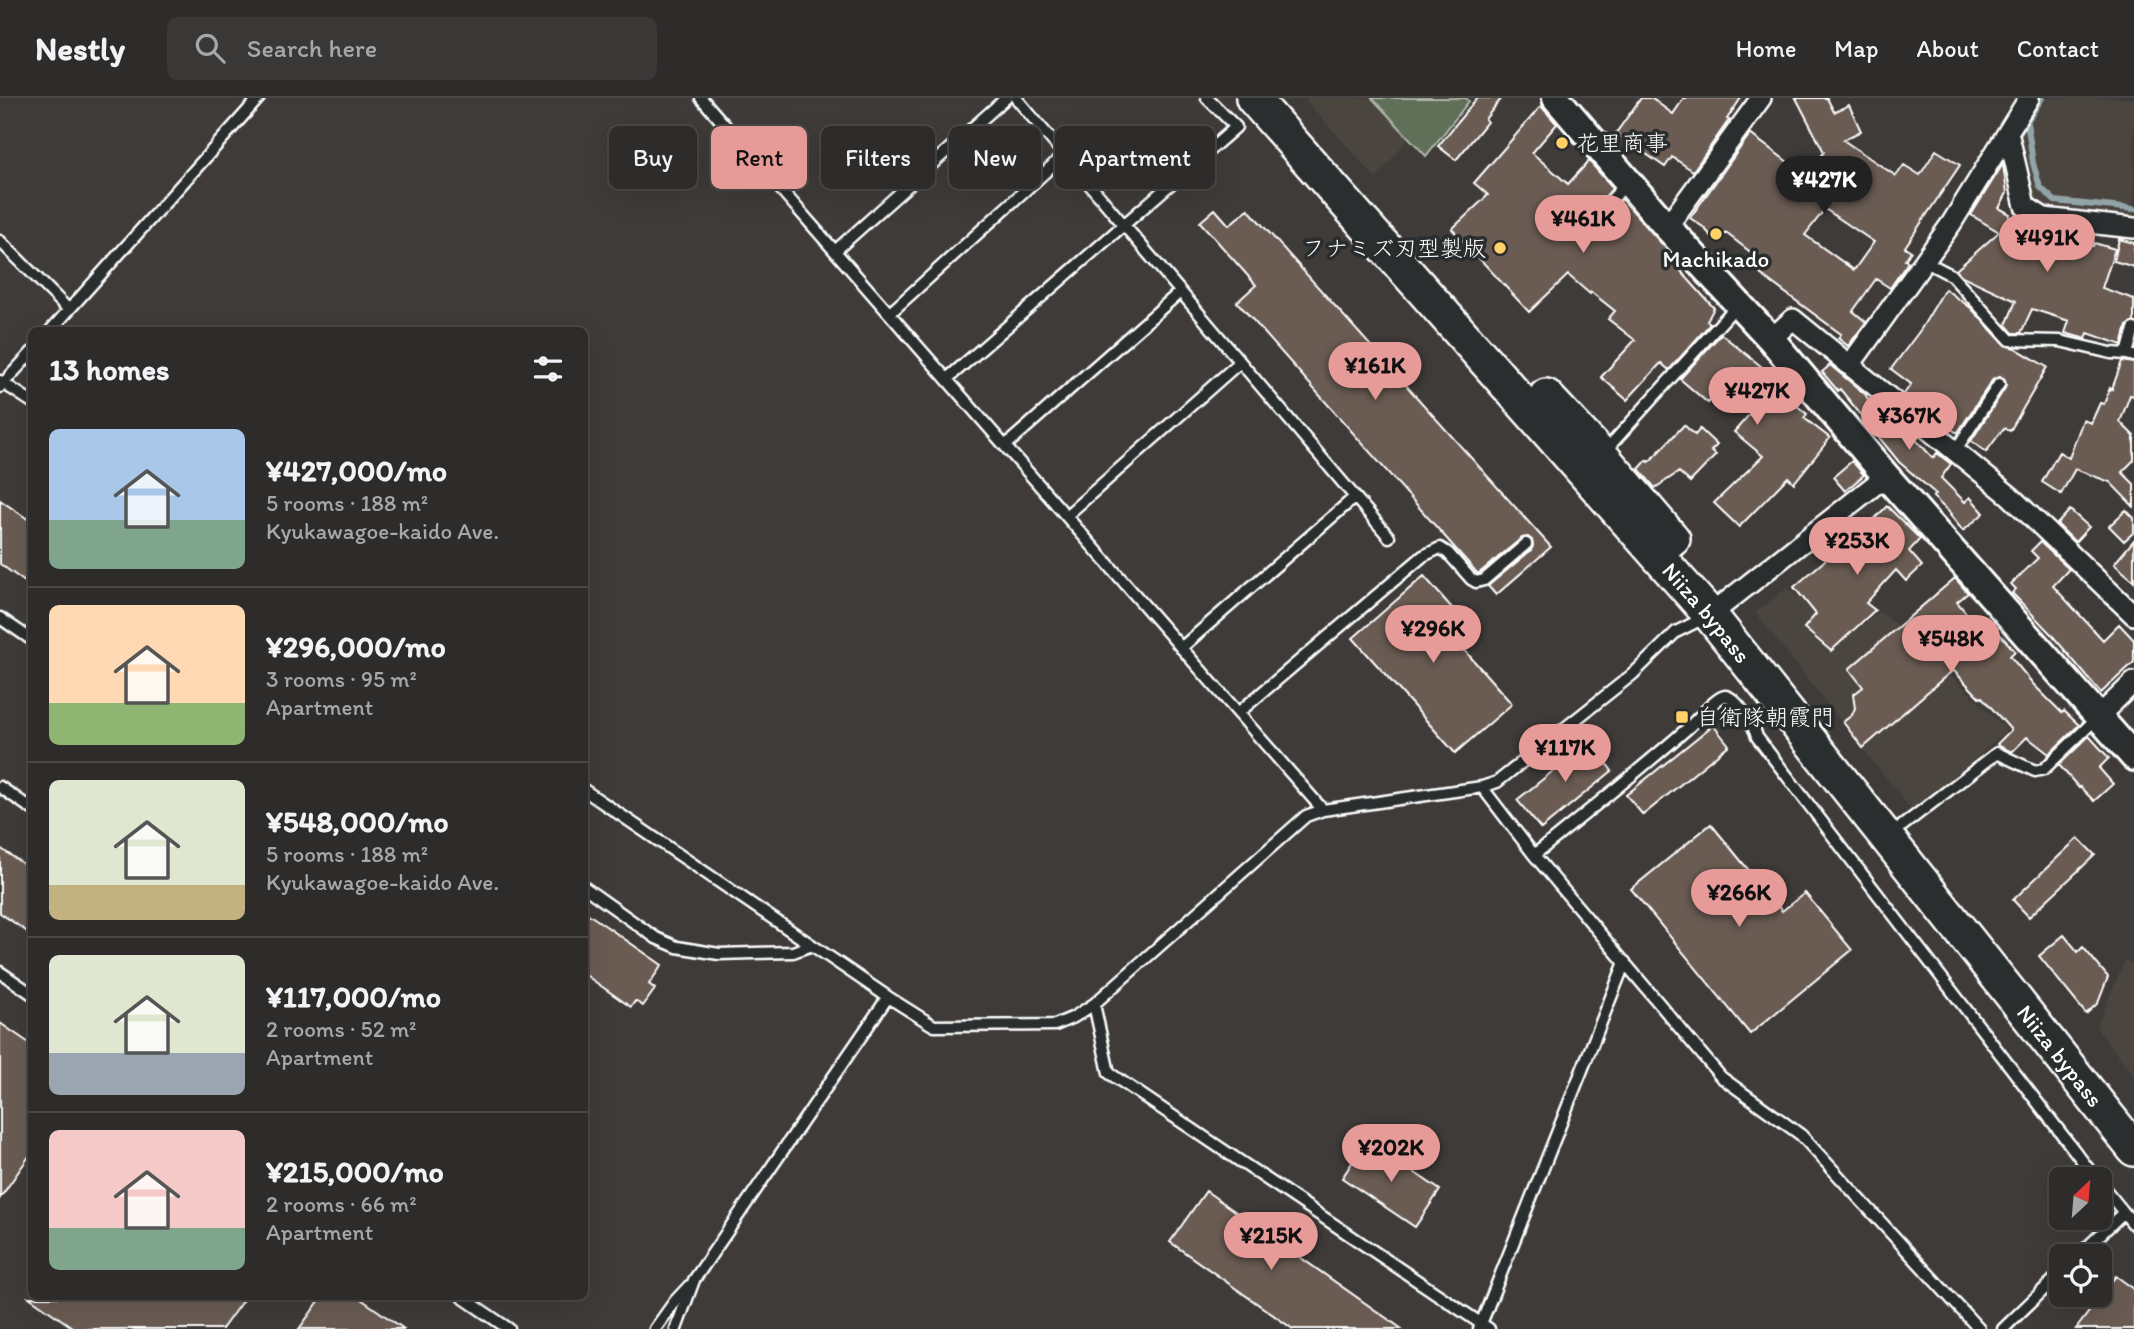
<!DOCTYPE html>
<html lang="en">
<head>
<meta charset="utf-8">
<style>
  :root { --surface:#2e2c2b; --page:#3a3837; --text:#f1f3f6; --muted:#a7a7a9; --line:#494847; --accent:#e69b98 }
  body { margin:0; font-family:Itim,"Klee One",sans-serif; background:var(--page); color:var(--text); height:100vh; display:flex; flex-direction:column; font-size:26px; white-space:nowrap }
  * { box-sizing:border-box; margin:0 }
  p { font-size:23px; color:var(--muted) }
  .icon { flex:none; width:38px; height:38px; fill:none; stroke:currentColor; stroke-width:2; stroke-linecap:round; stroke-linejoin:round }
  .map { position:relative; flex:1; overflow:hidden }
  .drawer { position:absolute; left:28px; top:229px; width:560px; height:973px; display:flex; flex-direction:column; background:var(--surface); border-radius:10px; box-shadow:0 7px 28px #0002,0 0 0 2px var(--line) }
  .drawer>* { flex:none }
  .banner { position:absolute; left:609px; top:28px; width:665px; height:63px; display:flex; gap:14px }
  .needle { width:46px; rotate:26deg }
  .controls { position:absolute; left:2049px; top:1069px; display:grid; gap:14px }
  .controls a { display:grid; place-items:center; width:63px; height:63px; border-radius:10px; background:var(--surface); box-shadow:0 7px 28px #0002,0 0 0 2px var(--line); font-size:35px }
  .price { position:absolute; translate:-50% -60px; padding:0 16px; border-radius:24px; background:var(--accent); color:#111; font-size:23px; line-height:46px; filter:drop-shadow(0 2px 4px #0008) }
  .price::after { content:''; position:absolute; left:50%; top:42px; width:21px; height:16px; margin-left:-10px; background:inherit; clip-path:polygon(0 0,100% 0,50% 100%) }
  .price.on { background:#222; color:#fff }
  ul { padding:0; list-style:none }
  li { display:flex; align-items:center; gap:21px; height:175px; padding:0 21px }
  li+li { border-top:2px solid var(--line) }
  li span { display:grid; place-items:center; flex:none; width:196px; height:140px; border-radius:10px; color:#555 }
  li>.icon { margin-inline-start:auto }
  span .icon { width:84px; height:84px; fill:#fffc; stroke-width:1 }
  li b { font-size:30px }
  h2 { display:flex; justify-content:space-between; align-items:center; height:84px; padding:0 21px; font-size:30px }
  .tag { padding:0 24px; border-radius:10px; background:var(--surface); box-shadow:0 7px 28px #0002,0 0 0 2px var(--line); font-size:24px; line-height:63px }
  .tag.on { background:var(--accent); color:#111 }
  header { display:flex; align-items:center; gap:42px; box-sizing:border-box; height:98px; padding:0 35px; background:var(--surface); border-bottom:2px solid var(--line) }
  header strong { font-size:33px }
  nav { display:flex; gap:38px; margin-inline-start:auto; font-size:24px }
  .search { width:490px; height:63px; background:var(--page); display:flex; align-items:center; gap:18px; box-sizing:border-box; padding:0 24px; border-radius:10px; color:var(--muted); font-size:26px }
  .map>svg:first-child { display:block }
  .built { fill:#4c4540 }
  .green { fill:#607058; stroke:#b0b8ac; stroke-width:2 }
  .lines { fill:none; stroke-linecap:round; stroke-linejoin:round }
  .stream { stroke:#92a4a7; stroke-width:6 }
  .building { fill:#6b5b52; stroke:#fff; stroke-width:2; fill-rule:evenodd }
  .lane-casing { stroke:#fff; stroke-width:15 }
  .street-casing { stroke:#fff; stroke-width:24 }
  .secondary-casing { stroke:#fff; stroke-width:32 }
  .highway-casing { stroke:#fff; stroke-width:38 }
  .lane { stroke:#2a2d2e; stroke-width:10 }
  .street { stroke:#2a2d2e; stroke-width:19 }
  .secondary { stroke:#2a2d2e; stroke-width:26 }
  .highway { stroke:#2a2d2e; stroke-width:33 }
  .poi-dot { fill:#ffd166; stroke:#2a2d2e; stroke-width:2.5 }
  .labels { text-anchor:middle; stroke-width:7; stroke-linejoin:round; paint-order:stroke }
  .poi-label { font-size:23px; fill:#fff; stroke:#2a2d2e; text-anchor:start }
  .street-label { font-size:23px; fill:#fff; stroke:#2a2d2e }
</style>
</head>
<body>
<header>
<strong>Nestly</strong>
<div class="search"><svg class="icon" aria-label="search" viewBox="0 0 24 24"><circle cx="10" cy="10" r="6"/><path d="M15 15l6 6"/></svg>Search here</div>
<nav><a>Home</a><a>Map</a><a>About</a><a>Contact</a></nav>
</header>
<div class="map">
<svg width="2134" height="1231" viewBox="0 0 2134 1231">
  <rect width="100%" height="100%" fill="#3e3b39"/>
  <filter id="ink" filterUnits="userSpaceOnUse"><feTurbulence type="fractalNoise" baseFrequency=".0143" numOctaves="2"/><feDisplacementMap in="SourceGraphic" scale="14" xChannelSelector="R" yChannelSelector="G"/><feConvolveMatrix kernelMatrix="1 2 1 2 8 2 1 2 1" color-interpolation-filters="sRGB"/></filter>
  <g filter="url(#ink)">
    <path class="built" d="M1304,0H1372L1409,39L1376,81Z
      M2039,0H2134V121L2084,112H2048L2033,100L2020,31Z
      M1787,490L1847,540L1879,513L1912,539L2007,632L1914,715L1755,515Z
      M2125,862L2134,866V977L2096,930Z"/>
    <path class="green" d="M1372,0H1466L1469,3L1426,58Z"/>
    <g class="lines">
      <path class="stream" d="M2027,23L2033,65L2040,89L2055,103L2134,111
        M2019,36L2042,0"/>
    </g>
    <path class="building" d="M1477,0H1502L1485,21L1487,24L1456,62L1438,48Z
      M1641,0H1651L1673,16L1684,0H1741L1727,21L1729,22L1693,73L1672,59L1665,69L1616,35Z
      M1796,0H1827L1834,14L1849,7L1861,33L1843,42L1896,78L1904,67L1920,77L1936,52L1960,67L1905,149L1911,153L1905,162L1908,164L1890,190L1876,181L1853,213L1866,224L1848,248L1838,240L1841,236L1760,176L1767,167L1726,135L1717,144L1703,129L1690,120L1750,36L1807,78L1824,54ZM1825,111L1874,144L1854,172L1805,137Z
      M1541,8L1557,26L1532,55L1568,86L1589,63L1613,90L1578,127L1553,105L1545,108L1544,111L1546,117L1574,143L1581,144L1622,101L1683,169L1680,172L1714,210L1707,223L1710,226L1669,272L1661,265L1627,302L1601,279L1635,242L1608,221L1615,213L1591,194L1590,196L1568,177L1529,214L1452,131L1488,97L1474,85Z
      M2003,66L2007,95L1999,110L2010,116L2009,120L2046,135L2093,148L2094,145L2115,151L2102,190L2134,201V224L2127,228L2122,247L2088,235L2086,241L2065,235L2069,223L2032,211L2021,235H2013L2006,227L2016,203L1962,178L1956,172L1999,134L1971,117Z
      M1215,111L1229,127L1248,111L1551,449L1496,497L1488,488L1531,452L1533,448L1532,442L1528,439L1522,440L1478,476L1237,204L1256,187L1200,124Z
      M2119,141L2134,145V169L2114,163Z
      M1945,191L1971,210L2005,247L2015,250L2047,269L2010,333L2004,330L1986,354L1971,343L2005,290L2006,286L2004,280L1999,279L1993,281L1958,334H1956L1936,322L1904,296L1911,286L1891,271L1921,231Z
      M1721,236L1767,273L1762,279L1807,316L1804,320L1830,340L1794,385L1788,379L1739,429L1714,405L1763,358L1734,334L1756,309L1726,285L1708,305L1680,281Z
      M2122,263L2134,265V298L2130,297L2120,324L2134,338V362L2122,374L2134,386V409L2110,384L2075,371L2061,396L2042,384L2059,354L2069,360L2083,322L2091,325L2100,305L2104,306L2110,290L2112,291Z
      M1830,267L1866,297L1867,300L1876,308L1905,330L1933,360L1937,355L1951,366L1941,380L1965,404L1970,399L1984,415L1963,433L1950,417L1951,416L1933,399L1936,396L1899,364L1840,291L1838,293L1822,274Z
      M1684,327L1695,337L1700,331L1717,347L1711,353L1716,357L1690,384L1679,374L1655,390L1639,371L1647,362L1649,364Z
      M1852,363L1864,377L1845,393L1833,379Z
      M0,402L32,424V489L0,466Z
      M1887,408L1920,441L1909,453L1922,468L1906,483L1896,472L1866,505L1875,512L1831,553L1804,530L1816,516L1794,489L1823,464L1843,443L1848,448Z
      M2070,412L2089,429L2075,444L2057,426Z
      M2126,412L2134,420V434L2124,443L2109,428Z
      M2134,442V483L2114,466Z
      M2040,444L2069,471L2053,488L2103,542L2119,526L2134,542V564L2101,595L2051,536L2012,495L2016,491L2011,486L2038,460L2031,453Z
      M1424,478L1465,525L1451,537L1512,606L1455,655L1353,540Z
      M1955,480L1968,495L1957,504L1987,540L1996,532L2015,553L2010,558L2034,587L2062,615L2064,613L2079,627L2049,656L2027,639L2012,654L1999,648L1997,646L2011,632L1982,599L1980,600L1953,572L1863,650L1843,624L1852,617L1855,610L1853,597L1863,589L1849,571Z
      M1713,627L1729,647L1643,717L1626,697Z
      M2089,638L2109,660L2099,670L2113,686L2094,703L2080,689L2079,690L2059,667Z
      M1588,640L1612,673L1541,731L1517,702L1558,669L1556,667Z
      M1711,726L1782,813L1805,795L1852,852L1750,936L1631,791Z
      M2078,740L2095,757L2029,819L2013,802Z
      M0,750L32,772V837L0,815Z
      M584,813L662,867L649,886L655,891L643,908L635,903L631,909L584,876Z
      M2064,837L2078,854L2083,849L2108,879L2098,905L2086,916L2039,858Z
      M0,925L32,947V1054L0,1100Z
      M1367,1042L1440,1092L1415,1129L1342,1080Z
      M1206,1093L1402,1231H1293L1170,1144Z
      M2116,1178L2134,1191V1231H2076Z
      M29,1199H245L222,1231H75Z
      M322,1199H358L404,1231H299Z"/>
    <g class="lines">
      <defs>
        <path id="lane" d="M701,0L1323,712
          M1016,0L1389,439
          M1551,112L1579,137L1628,84
          M0,143L69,212
          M835,153L1006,0
          M1924,163L1951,177L2010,242L2060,243L2111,255L2127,256L2134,258
          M890,215L1064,57
          M50,233L259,0
          M2127,256L2134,231
          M947,281L1236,29L1207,0
          M0,283L32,304
          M0,289L32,254
          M1005,348L1180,194
          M1605,353L1738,206
          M1955,353L1999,286
          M1066,418L1240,264
          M0,520L32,542
          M1181,550L1355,399
          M1238,615L1423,458L1440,450L1448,455L1471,481L1476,484L1484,482L1526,446
          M0,689L32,711
          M1482,689L1497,684L1633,576L1676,534L1706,519
          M584,692L888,899
          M1902,728L1997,655L2035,673L2044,671L2097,620
          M1534,757C1586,715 1639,673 1689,629C1697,622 1716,599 1725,598C1736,598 1755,630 1757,639L2097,1082
          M584,789L656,840L677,849L719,856L793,854L812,847
          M0,874L32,896
          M1094,906L1109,975L1489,1231
          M2100,1085L2134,1127
          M2078,1158L2123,1115
          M462,1199L509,1231
          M655,1231L675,1203L689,1188
          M676,1231L694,1182L888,899L934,928L1055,927L1074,919L1094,906L1306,718L1323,712L1482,689L1534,757L1721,979L1801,1037L1979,1231
          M1479,1231L1625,864
          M2003,1231L2062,1174"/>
        <path id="street" d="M2008,34L2025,108L2044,120L2134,130
          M1667,129L1761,0
          M1771,241L1793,221L2010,398L2134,517
          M1850,267L1951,126L2029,0
          M1710,517L1886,378
          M2098,619L2134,584"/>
        <path id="secondary" d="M1556,0L1667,129L1771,241L1886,378L2134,659"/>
        <g id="highway">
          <path id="s1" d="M1253,0L1710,517L2134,1051"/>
          <path d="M1546,298L1601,357L1673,441"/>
        </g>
      </defs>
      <use href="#lane" class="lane-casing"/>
      <use href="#street" class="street-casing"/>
      <use href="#secondary" class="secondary-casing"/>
      <use href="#highway" class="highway-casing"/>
      <use href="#lane" class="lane"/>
      <use href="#street" class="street"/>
      <use href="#secondary" class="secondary"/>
      <use href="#highway" class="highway"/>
    </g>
  </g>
  <g class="poi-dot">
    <circle cx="1562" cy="45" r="7"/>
    <circle cx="1716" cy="136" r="7"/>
    <circle cx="1500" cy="150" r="7"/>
    <rect x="1675" y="612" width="14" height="14" rx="3.5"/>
  </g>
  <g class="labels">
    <g class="poi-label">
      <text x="1576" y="53">花里商事</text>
      <text x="1486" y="158" text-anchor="end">フナミズ刃型製版</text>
      <text x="1716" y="169" text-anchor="middle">Machikado</text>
      <text x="1696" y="627">自衛隊朝霞門</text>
    </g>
    <g class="street-label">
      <text dy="8" stroke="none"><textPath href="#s1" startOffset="686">Niiza bypass</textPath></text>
      <text dy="8" stroke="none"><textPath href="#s1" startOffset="1253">Niiza bypass</textPath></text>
    </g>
  </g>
</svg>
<div class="controls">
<a><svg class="needle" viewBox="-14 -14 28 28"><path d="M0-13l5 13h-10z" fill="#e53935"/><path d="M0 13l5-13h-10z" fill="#a7a7a9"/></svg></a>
<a><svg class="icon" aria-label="locate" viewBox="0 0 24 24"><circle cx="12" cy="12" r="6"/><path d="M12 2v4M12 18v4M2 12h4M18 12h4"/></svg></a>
</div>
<b class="price on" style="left:1824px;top:118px">¥427K</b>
<b class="price" style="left:1583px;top:157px">¥461K</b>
<b class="price" style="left:2047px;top:176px">¥491K</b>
<b class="price" style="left:1375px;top:304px">¥161K</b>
<b class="price" style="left:1757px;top:329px">¥427K</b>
<b class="price" style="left:1909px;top:354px">¥367K</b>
<b class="price" style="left:1857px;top:479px">¥253K</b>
<b class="price" style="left:1433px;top:567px">¥296K</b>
<b class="price" style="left:1951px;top:577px">¥548K</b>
<b class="price" style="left:1565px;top:686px">¥117K</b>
<b class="price" style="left:1739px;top:831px">¥266K</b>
<b class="price" style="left:1391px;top:1086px">¥202K</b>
<b class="price" style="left:1271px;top:1174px">¥215K</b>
<div class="banner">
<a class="tag">Buy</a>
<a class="tag on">Rent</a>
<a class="tag">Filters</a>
<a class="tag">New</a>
<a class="tag">Apartment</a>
</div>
<section class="drawer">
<h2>13 homes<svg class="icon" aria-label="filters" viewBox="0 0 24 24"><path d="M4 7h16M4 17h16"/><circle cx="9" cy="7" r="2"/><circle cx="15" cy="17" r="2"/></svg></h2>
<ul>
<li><span style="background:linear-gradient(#a9c7e8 65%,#7fa58c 0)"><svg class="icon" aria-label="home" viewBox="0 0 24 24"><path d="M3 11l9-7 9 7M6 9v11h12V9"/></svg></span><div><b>¥427,000/mo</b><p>5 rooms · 188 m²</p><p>Kyukawagoe-kaido Ave.</p></div></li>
<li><span style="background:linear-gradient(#ffd9b3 70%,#8fb573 0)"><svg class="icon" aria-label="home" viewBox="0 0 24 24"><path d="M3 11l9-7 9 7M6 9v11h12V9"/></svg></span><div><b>¥296,000/mo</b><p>3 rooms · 95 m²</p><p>Apartment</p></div></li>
<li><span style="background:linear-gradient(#dfe7d0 75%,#c2b280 0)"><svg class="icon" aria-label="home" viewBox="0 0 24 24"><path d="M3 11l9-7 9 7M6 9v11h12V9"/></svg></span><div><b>¥548,000/mo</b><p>5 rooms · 188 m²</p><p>Kyukawagoe-kaido Ave.</p></div></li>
<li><span style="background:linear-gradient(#dfe7d0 70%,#9aa5b1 0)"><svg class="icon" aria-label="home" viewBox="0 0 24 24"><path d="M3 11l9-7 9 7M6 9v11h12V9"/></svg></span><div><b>¥117,000/mo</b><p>2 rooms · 52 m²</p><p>Apartment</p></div></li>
<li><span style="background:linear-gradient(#f6c9c9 70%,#7fa58c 0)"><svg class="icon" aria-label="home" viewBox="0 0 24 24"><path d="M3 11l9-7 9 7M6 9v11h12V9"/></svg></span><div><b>¥215,000/mo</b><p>2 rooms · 66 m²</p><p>Apartment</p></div></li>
</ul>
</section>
</div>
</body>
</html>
